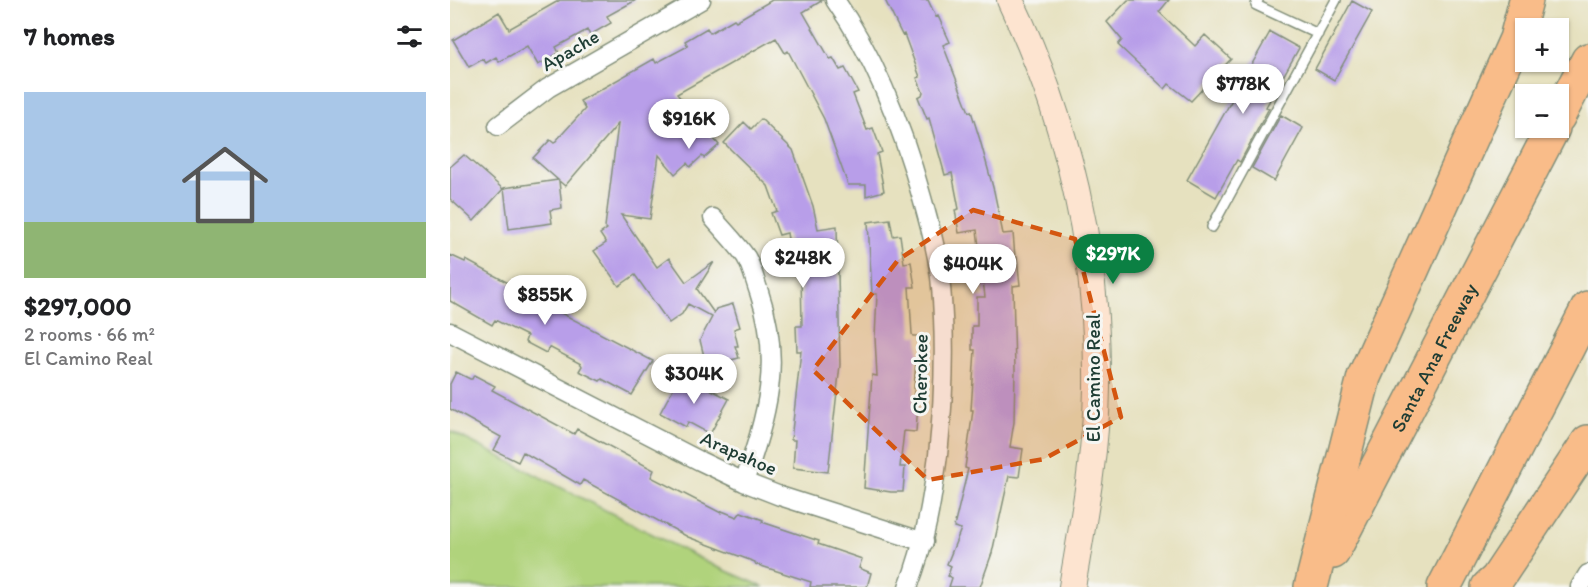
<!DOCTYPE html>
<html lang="en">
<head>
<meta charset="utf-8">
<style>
  :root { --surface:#fff; --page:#f6f6f6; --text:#202124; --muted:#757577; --accent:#0b8043 }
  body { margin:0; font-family:Itim,sans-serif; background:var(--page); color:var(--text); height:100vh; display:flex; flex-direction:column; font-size:22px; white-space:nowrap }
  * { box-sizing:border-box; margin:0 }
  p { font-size:20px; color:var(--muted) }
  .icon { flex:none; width:33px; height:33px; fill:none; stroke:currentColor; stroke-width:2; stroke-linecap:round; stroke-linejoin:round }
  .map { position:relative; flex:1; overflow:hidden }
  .sheet { display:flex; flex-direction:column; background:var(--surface); width:450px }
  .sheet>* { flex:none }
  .controls { position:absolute; left:1065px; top:18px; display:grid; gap:12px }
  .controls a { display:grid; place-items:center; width:54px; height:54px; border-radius:0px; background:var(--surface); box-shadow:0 2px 4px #0004; font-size:30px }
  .price { position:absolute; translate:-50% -51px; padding:0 14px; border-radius:21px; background:#fff; color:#222; font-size:20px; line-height:39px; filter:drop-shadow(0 2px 3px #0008) }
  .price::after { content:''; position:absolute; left:50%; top:36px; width:18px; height:14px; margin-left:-9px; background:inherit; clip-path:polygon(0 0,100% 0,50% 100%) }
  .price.on { background:var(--accent); color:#fff }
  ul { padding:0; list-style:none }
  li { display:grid; align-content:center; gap:12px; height:318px; padding:0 24px }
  li span { display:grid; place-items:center; height:186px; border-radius:0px; color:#555 }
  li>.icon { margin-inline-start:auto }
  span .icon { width:108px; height:108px; fill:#fffc; stroke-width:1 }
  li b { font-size:26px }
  h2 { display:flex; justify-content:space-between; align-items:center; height:72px; padding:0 24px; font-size:26px }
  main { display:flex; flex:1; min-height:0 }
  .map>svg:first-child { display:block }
  .green { fill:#b0d37c; stroke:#688858; stroke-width:1.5 }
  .building { fill:#b89ee9 }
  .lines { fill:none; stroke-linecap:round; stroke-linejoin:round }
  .service-casing { stroke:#828f7a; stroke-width:12 }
  .minor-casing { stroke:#828f7a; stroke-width:21 }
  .secondary-casing { stroke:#828f7a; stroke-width:28 }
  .motorway-casing { stroke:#828f7a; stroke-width:36 }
  .service { stroke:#fff; stroke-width:9 }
  .minor { stroke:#fff; stroke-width:18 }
  .secondary { stroke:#fde4d0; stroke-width:26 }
  .motorway { stroke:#f9bc89; stroke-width:33 }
  .marked { fill:#d45610; fill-opacity:0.2; stroke:#d45610; stroke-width:4.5; stroke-dasharray:12 8; stroke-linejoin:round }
  .labels { text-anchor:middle; stroke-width:6; stroke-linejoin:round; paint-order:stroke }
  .street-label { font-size:20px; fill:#1f3d34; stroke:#f6f6f2 }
</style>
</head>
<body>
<main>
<section class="sheet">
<h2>7 homes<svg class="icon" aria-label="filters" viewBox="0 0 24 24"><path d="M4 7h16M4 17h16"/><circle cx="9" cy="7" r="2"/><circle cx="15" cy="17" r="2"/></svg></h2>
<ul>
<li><span style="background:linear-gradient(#a9c7e8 70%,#8fb573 0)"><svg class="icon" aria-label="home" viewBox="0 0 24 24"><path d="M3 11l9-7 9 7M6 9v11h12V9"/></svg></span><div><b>$297,000</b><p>2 rooms · 66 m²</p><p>El Camino Real</p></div></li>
</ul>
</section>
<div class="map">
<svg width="1138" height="587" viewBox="0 0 1138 587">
  <rect width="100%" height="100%" fill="#f6f6f2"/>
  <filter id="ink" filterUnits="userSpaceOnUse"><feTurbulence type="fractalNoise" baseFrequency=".0167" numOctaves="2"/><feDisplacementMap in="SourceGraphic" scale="12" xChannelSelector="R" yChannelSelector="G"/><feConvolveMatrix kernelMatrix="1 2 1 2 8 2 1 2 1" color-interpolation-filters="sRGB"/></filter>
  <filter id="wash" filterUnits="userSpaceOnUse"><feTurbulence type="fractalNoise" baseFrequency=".008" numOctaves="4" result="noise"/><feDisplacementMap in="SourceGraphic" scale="24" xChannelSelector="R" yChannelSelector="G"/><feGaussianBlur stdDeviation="1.35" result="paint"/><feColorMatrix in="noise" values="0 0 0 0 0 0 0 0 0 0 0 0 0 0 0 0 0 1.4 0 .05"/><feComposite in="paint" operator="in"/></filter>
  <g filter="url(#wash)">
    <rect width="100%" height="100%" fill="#e6e1bf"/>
    <path class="green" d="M0,431L265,566L314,587H0Z"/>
    <g id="blocks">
      <path class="building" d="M110,0H186L157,16L161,23L140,35L137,30L106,47L109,53L88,65L77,46L49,62L46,57L36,63L33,59L19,67L3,40L49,12L59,29Z
        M322,0H373L353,12L380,59L383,58L390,70L395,68L408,92L403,94L417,130L423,128L432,152L427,154L434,191L416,196V185H398L374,119L338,51L335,53L326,38L227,94L269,145L254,158L252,156L240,167L237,163L225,174L209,155L200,219L171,215L207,267L219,258L236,282L264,262L247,289L264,313L266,309L283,304L290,327L284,329L288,346H285L289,358L269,363L260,381L250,340L262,317L238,304L232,314L219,323L185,275L169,286L144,251L156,243L150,234L157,229L155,227L168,124L115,186L109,181L112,208L100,210L102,223L59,229L54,188L108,180L83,158L100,140L104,143L135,109L130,101L204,59L206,63L238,46L235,41L257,28L260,33L284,19L286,21Z
        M435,0H478L486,17L488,16L500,42L493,45L519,112L521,111L530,140L544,191L553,234L563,233L565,257H567L570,285L563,286L565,370L564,422L560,447L573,449L569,477L559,476L542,553L530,587H499L502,578L498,576L501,566L497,564L511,529L504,527L518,469L515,468L523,410H521L525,350H522V326H527V297H535L527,230L509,233L505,210L509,209L502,173L495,175L479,118L477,119L468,97L472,95L473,92L467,78L470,77L454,34L452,35Z
        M678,0H719L709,12L745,46L755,35L781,59L741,101L719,84L715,89L668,45L672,40L657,22Z
        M902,1L922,12L884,80L865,69Z
        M820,32L849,48L816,107L819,108L790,162L787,160L766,197L737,180Z
        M831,115L853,128L824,181L802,168Z
        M311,119L343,150L363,206L368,229L387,226L390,365L378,472L343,468L345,440H341L351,351H347L346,326H352L351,274L347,275L345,264L342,265L337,233L329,235L321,213L327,211L318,186L274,143L294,122L301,129Z
        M14,155L53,189L24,221L0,199V167Z
        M440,219L443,236L450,235L454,263L461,262L465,287H459L462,334L463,336H468L469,360H466L463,403H468L466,432L454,431L450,467H455L453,492H441L414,488L422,375L427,376L425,338L427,294H422L418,222Z
        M0,255L15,262L16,260L64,286L63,288L203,361L182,395L152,379L150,381L129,371L132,366L131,364L99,347L96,353L75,342L77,336L45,320L42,325L0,301Z
        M6,372L20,379H22L24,375L45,386L42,390L124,434L127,429L204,470L201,477L271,513L272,511L287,517L291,512L313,520L312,522L369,541L368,544L412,559L409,568L421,573L417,587H360L361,582L305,564V562L238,537L133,480L130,485L73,452L68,462L44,450L51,437L0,409V384Z
        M231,374L279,399L260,434L238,422L236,427L210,413Z"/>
    </g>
  </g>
  <g filter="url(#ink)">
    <use href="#blocks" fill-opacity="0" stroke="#828f7a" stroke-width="1.5"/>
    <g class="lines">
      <defs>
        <path id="service" d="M808,0L806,5L868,34
          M762,227L886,0"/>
        <path id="minor" d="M385,0C427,60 453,129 472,198C480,227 489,258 491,287C496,343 494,399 488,455C482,501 475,544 458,587
          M48,126L98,88L251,0
          M263,218C274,231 287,244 296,257C302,267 305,281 309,292C333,362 317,415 294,482
          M0,332L250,461L294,482L330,496L474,542
          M1130,587L1138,574"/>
        <path id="secondary" d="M560,0C618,121 649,254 647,388C646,455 633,521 622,587"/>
        <g id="motorway">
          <path d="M1108,117L1138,60"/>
          <path id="s1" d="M883,552L1103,128"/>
          <path d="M861,587L914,377L1066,39L1076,0"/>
          <path d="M994,587L1138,308"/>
          <path d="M1038,587L1047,579L1138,442"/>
        </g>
      </defs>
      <use href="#service" class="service-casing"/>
      <use href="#minor" class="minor-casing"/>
      <use href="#secondary" class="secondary-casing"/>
      <use href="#motorway" class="motorway-casing"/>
      <use href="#service" class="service"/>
      <use href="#minor" class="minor"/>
      <use href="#secondary" class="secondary"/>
      <use href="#motorway" class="motorway"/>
    </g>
  </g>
  <path class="marked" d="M523,210L625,239L671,417L594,459L478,480L363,370L448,260Z"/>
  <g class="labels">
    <g class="street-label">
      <text transform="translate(120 50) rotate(-30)" y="7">Apache</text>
      <text dy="7" stroke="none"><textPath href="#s1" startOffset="219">Santa Ana Freeway</textPath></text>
      <text transform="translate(470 374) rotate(-89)" y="7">Cherokee</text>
      <text transform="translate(643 378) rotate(-90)" y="7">El Camino Real</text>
      <text transform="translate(289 453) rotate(24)" y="7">Arapahoe</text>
    </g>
  </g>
</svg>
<div class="controls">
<a>+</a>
<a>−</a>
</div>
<b class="price" style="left:793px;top:115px">$778K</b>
<b class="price" style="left:239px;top:150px">$916K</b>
<b class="price on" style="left:663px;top:285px">$297K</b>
<b class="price" style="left:353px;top:289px">$248K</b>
<b class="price" style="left:523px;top:295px">$404K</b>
<b class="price" style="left:95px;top:326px">$855K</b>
<b class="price" style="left:244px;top:405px">$304K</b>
</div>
</main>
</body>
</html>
